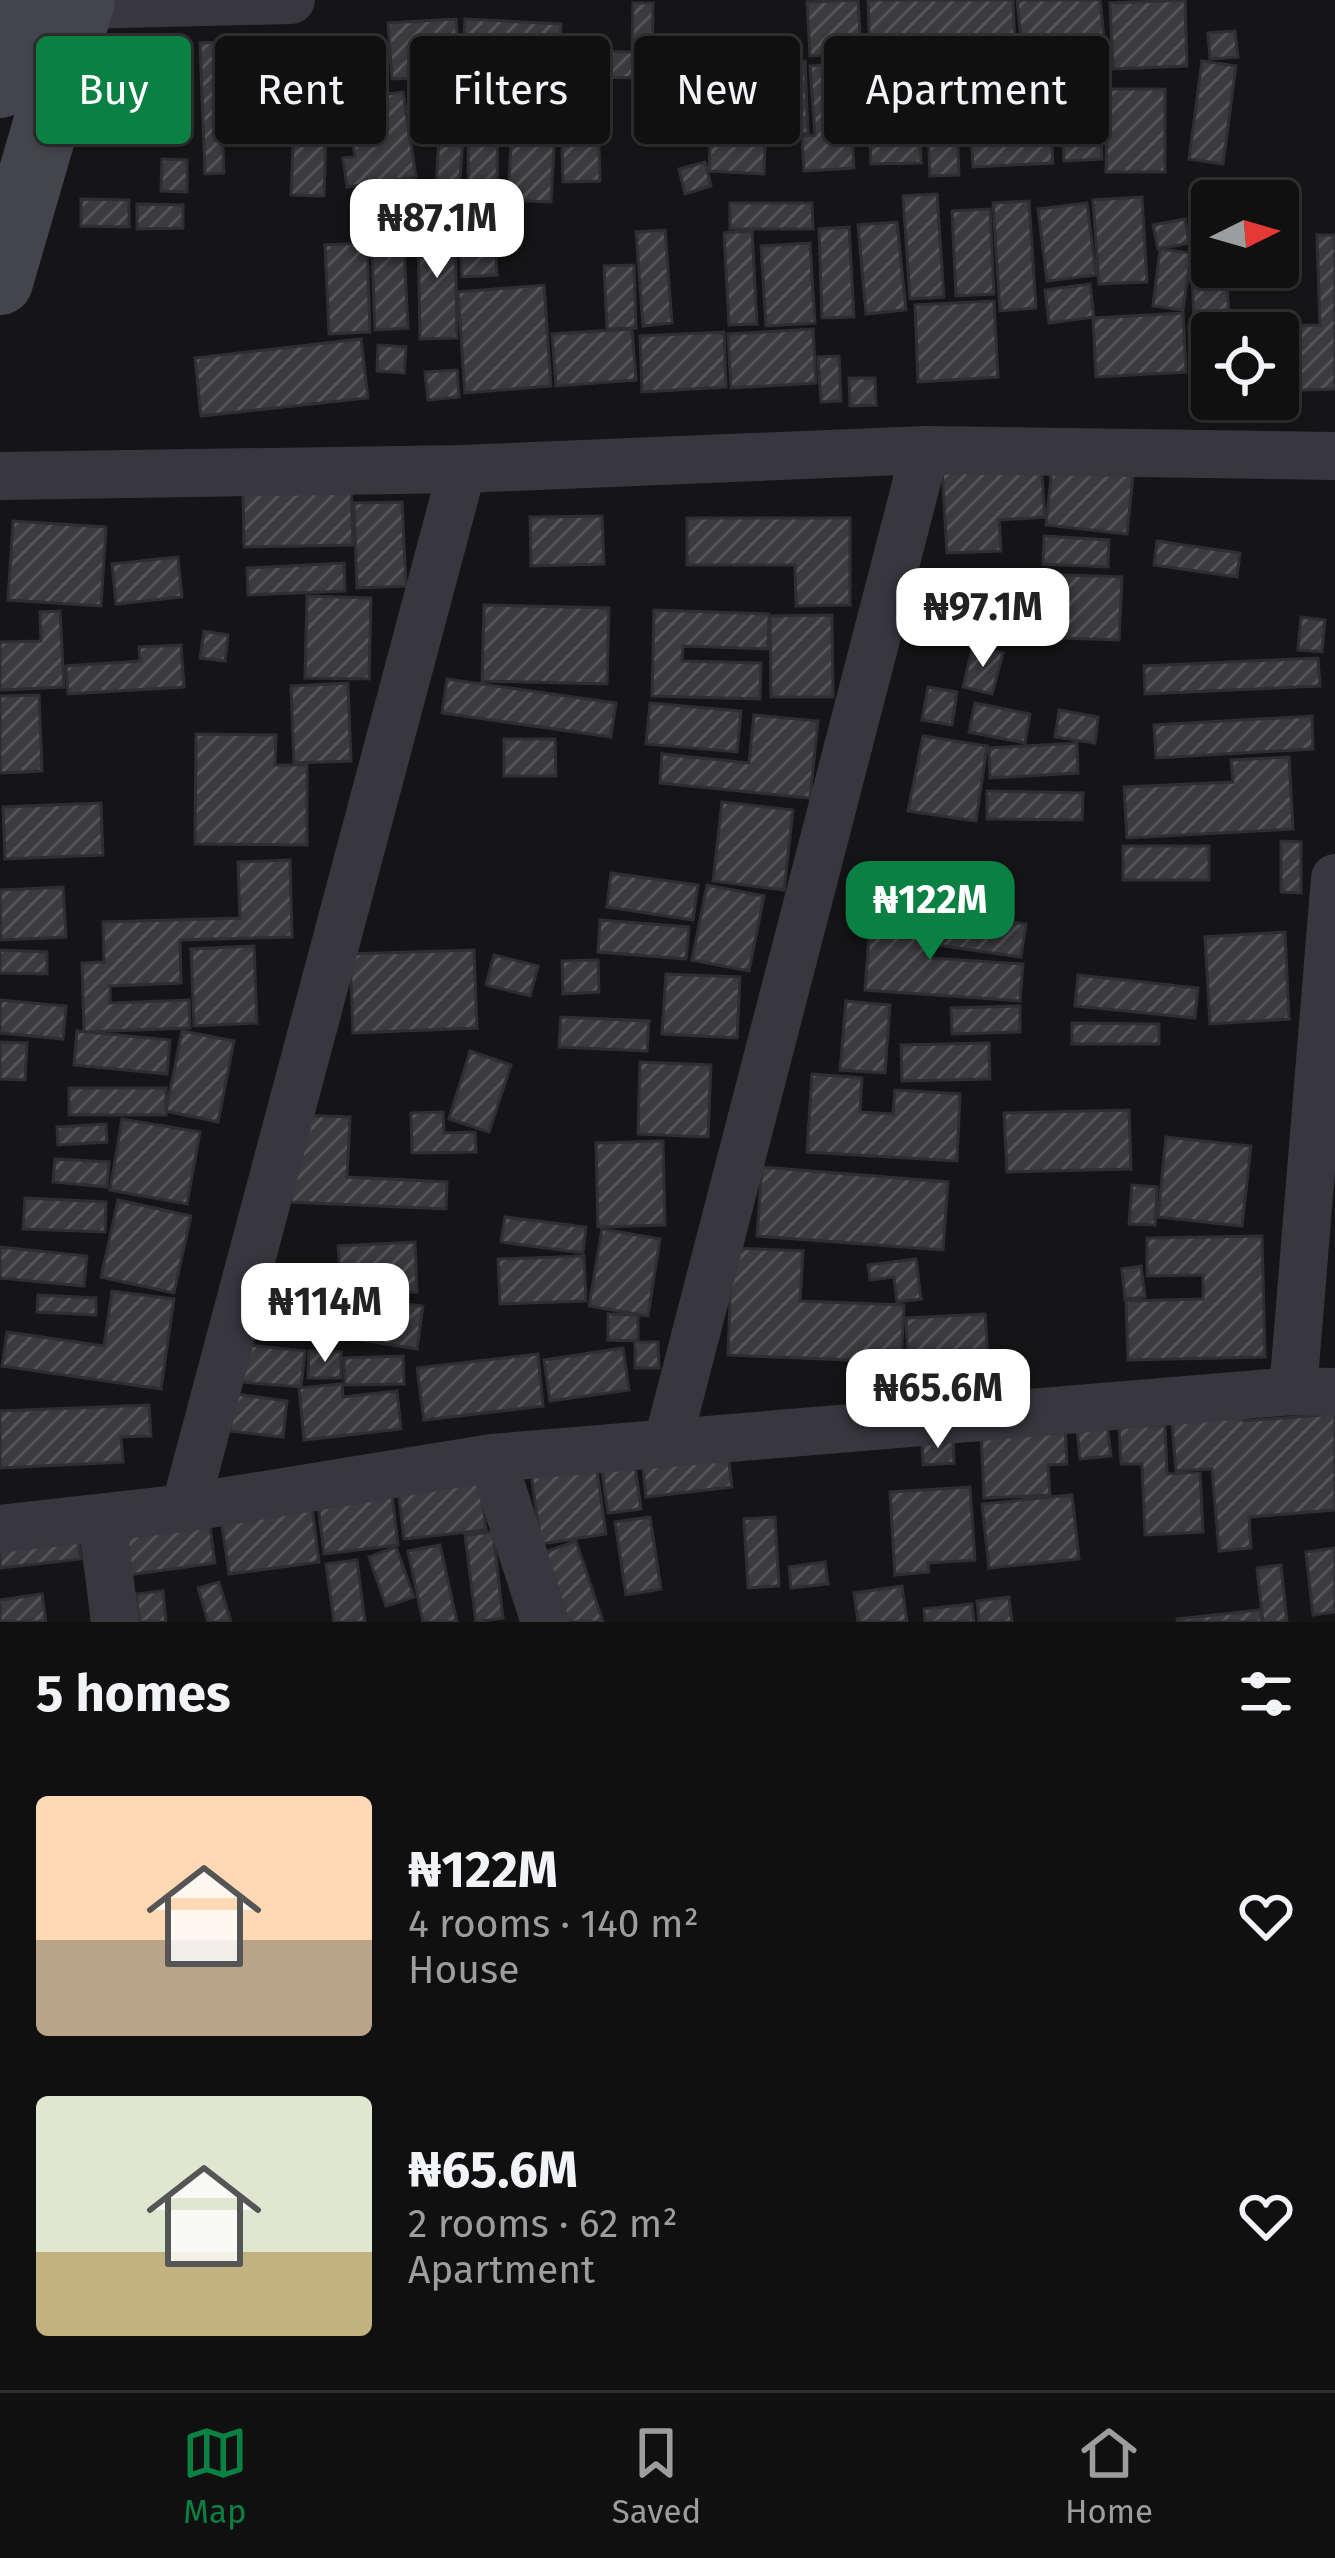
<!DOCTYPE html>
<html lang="en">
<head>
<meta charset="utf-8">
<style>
  :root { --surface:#101011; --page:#19191a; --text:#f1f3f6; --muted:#9c9d9f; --line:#303031; --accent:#0b8043 }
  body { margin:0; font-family:"Fira Sans",sans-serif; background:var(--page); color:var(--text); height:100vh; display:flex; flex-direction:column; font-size:45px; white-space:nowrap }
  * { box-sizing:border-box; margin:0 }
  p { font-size:39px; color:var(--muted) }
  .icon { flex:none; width:66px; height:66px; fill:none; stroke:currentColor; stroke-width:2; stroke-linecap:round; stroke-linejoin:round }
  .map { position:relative; height:1622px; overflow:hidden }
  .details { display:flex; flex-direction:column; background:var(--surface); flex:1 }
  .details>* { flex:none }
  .top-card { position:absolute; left:36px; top:36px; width:1263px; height:108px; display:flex; gap:24px }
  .needle { width:78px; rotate:85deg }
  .tools { position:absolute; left:1191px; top:180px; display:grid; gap:24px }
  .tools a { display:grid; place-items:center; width:108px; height:108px; border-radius:12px; background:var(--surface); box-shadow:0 3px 9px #0004,0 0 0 3px var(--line); font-size:60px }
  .price { position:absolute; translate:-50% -102px; padding:0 27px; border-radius:24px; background:#fff; color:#222; font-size:39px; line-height:78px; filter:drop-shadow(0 3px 6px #0008) }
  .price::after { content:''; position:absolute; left:50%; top:72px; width:36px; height:27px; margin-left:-18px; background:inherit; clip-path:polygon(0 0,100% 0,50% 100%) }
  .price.current { background:var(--accent); color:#fff }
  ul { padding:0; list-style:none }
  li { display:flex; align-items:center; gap:36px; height:300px; padding:0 36px }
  li span { display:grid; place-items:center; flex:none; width:336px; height:240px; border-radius:12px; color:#555 }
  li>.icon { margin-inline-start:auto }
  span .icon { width:144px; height:144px; fill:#fffc; stroke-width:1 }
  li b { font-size:51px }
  h2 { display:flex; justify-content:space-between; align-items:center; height:144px; padding:0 36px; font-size:51px }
  .chip { padding:0 42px; border-radius:12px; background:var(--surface); box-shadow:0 3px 9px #0004,0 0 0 3px var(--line); font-size:42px; line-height:108px }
  .chip.current { background:var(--accent); color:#fff }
  .menu { display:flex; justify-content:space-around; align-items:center; height:168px; border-top:3px solid var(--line); background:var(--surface); font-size:33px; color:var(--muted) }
  .menu a { display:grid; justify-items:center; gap:6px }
  .menu .current { color:var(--accent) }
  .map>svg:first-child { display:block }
  .building { fill:url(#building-hatch); stroke:#2f2f33; stroke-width:3 }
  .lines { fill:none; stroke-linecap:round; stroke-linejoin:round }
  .minor { stroke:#38373e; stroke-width:48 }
  .secondary { stroke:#43444c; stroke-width:66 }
</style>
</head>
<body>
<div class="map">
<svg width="1335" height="1622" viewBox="0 0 1335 1622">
  <defs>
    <pattern id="building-hatch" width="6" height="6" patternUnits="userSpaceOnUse" patternTransform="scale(3)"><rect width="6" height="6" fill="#3a3a3f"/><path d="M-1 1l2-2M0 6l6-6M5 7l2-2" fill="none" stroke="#545459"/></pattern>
  </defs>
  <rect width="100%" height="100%" fill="#151517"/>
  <path class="building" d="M858,0L861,52L810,56L807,2Z
    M868,0H1013L1015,47L870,57Z
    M1017,0H1100L1105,48L1023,57Z
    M1185,0L1187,66L1113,69L1110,3Z
    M633,3H653L652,78L582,77V51L632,52Z
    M456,19L460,76L392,79L388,23Z
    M465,19L561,24L558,82L462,78Z
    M1235,31L1238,57L1210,59L1208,33Z
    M324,37H376V71H324Z
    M288,39L289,71L220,74L224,173L205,174L200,43Z
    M954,55L959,175L930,176L925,56Z
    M1047,58L1053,163L973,167L967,62Z
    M805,61L808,133L781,135L777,62Z
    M1202,61L1236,66L1223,164L1189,159Z
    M847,63L854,168L804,171L802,136L815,135L810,66Z
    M917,63L921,163L871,164L867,66Z
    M1097,64L1102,159L1064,161L1059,66Z
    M744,68L768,69L764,174L709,171L712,88L743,89Z
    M597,83L600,181L563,182L560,84Z
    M469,89H498L497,185H468Z
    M514,89L557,91L551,202L508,200Z
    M1107,89H1165V172H1106Z
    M442,91L466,93L458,208L407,204L409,185L436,187Z
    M403,92L416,177L347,187L343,158L355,157L346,100Z
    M295,98L327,99L324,196L291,195Z
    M162,159L187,160V192L161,191Z
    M705,162L711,186L685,194L679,169Z
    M937,194L944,297L910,299L903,196Z
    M1142,197L1147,282L1099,284L1093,200Z
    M81,199L129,200V227L81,226Z
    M1029,201L1036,308L1000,311L993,203Z
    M730,203H812L813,229H730Z
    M1087,203L1096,275L1047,281L1038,209Z
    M137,204L183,205V228L137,229Z
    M990,209L994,294L956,296L952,211Z
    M1185,219L1189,243L1158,249L1153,225Z
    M897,222L906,310L866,314L858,225Z
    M455,223L457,338L420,339L418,224Z
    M849,227L854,317L822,318L819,229Z
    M494,229L497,275L462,277L460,231Z
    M665,230L672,323L643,326L636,232Z
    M752,231L757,324L729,325L724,233Z
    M1190,235H1212V267H1226L1229,315L1194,317Z
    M1317,235H1335V389L1279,391L1276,326L1320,325Z
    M367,243L370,332L329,334L325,245Z
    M810,243L815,323L766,326L761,246Z
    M404,246L408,328L375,330L372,248Z
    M1160,249L1191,253L1183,310L1153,306Z
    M634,265L636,328L607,329L604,266Z
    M1090,284L1094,317L1049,323L1045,290Z
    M544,285L551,386L465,393L458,292Z
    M994,301L998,377L918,382L915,305Z
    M1183,313L1186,372L1096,377L1093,318Z
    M1271,322L1272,333H1212V388L1193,389L1189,327Z
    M632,329L636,380L556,386L552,334Z
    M813,329L816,383L731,388L728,334Z
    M724,332L726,387L642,392L640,336Z
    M361,339L368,398L201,416L195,358Z
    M378,345L406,347L404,373L377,371Z
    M839,356L841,401L821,402L818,357Z
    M457,370L459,397L428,400L425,372Z
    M849,378H875L876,405L850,406Z
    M1041,463L1045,517L999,520L1001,551L947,553L942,468Z
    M1052,467L1133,476L1127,534L1046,525Z
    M351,487L353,545L244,547L243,490Z
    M402,502L406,586L357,588L354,503Z
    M602,516L604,564L531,566L530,517Z
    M687,518H850V605L796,606L795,565H687Z
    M13,521L106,527L101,606L8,600Z
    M1044,536L1109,540L1108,567L1043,564Z
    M1157,541L1240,553L1237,577L1154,565Z
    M178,557L182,597L116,604L112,564Z
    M344,563L345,591L248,595L247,568Z
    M1007,573L1122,577L1119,640L1005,636Z
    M307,596L371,598L369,679L305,678Z
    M484,605L609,608L607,684L482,681Z
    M654,610L769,614L768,649L683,646L682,661L761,663L760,699L652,696Z
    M60,611L64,687L0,690V642L41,641L40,612Z
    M832,615L833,697H771L770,616Z
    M1301,617L1325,620L1322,652L1298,650Z
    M204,631L228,635L225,661L200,658Z
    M181,645L184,687L68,694L66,666L140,661L139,647Z
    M973,645L1003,653L992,694L963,687Z
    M1318,658L1320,686L1145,694L1144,666Z
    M447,679L616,703L611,737L442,713Z
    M348,683L351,761L294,763L291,686Z
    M928,687L957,692L952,725L922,720Z
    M39,695L42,771L0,773V696Z
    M650,703L741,711L737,752L646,744Z
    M975,703L1030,714L1025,743L969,732Z
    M1059,710L1098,717L1095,743L1055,737Z
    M754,715L818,721L810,798L660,783L662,754L749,763Z
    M1312,716L1313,749L1156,758L1154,725Z
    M196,734L276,735L275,765H307V845L195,844Z
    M923,736L987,746L976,821L908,811Z
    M504,739H555L556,776H504Z
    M1077,743L1078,773L990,778L989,748Z
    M1289,757L1293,829L1127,838L1124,787L1233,782L1231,760Z
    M987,791L1083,793L1082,820L987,819Z
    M722,802L793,810L784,890L713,881Z
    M101,803L103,855L5,859L3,807Z
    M1281,841L1301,842V893L1281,892Z
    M1123,846H1209V880H1123Z
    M290,860L292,937L180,940L181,983L110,986V1003L189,1000L190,1028L84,1032L82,963L104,962L103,922L240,918L238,862Z
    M611,873L698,885L693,920L607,907Z
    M707,885L764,896L749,971L692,960Z
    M63,887L66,937L1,940L0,890Z
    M871,909L934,914L930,958L1023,964L1020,1001L865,990Z
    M940,912L1026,924L1021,957L936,945Z
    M600,920L689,927L686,959L598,952Z
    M1285,932L1289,1019L1210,1024L1205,937Z
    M254,946L257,1023L194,1026L191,949Z
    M0,950L47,952V974L0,973Z
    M474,950L477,1028L353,1033L350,954Z
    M494,955L538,966L530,996L486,985Z
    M598,960L599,992L563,994L562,961Z
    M666,974L740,977L737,1038L662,1034Z
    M1078,975L1198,988L1195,1018L1075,1006Z
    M0,1000L66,1006L63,1039L0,1033Z
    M846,1001L890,1005L885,1073L840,1070Z
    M1020,1006V1032L952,1034L951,1008Z
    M561,1017L649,1021L647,1051L559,1047Z
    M1072,1023L1159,1024V1044H1072Z
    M77,1031L170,1040L167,1074L74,1065Z
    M182,1031L234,1041L218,1122L166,1111Z
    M0,1042L27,1043L25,1080L0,1079Z
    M989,1043L990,1079L902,1081L901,1045Z
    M470,1051L511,1065L489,1132L449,1119Z
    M640,1062L711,1065L708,1137L638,1134Z
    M812,1074L862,1078L860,1112L893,1114L895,1090L960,1094L957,1161L807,1152Z
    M69,1088H166V1115H69Z
    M1129,1110L1131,1169L1007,1172L1004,1113Z
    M443,1112L444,1133L475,1132L476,1152L412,1153L411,1113Z
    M295,1115L350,1117L347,1177L447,1182L446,1209L291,1202Z
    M122,1119L200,1132L187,1204L110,1190Z
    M106,1124L107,1142L58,1145L57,1127Z
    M1166,1137L1251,1146L1242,1226L1158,1217Z
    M663,1141L665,1225L598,1227L596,1143Z
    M55,1159L109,1162L107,1187L53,1182Z
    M762,1167L948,1182L943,1250L757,1236Z
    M1132,1185L1157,1187L1155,1225L1129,1224Z
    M25,1198L106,1202L105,1232L23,1229Z
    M118,1200L191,1216L174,1293L101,1277Z
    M505,1217L586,1227L583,1253L501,1242Z
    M602,1229L660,1239L648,1316L589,1306Z
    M1262,1236L1265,1357L1128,1360L1126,1301L1203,1299V1275L1147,1276V1238Z
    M415,1242L417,1292L342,1296L338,1246Z
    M0,1247L87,1256L84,1286L0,1278Z
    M732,1248L803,1251L800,1301L904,1305L901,1362L728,1355Z
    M584,1256L586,1301L500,1304L498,1259Z
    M916,1259L921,1299L897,1302L894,1277L870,1280L868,1265Z
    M1141,1266L1145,1297L1125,1299L1122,1269Z
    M112,1291L174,1299L161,1389L2,1366L7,1332L104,1346Z
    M38,1295L96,1298V1315L37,1312Z
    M250,1299L292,1302L291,1330L248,1328Z
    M367,1299L423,1306L417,1349L362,1340Z
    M608,1314L638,1315V1341L608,1340Z
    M985,1314L988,1358L908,1362L906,1318Z
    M635,1342H658L659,1368H635Z
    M232,1343L305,1351L301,1387L228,1381Z
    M623,1348L629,1390L550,1401L544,1360Z
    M309,1351L341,1352V1378H308Z
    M538,1354L543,1406L424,1420L417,1368Z
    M403,1356L404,1384L345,1385L344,1358Z
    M342,1384L343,1397L397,1391L401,1429L304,1440L299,1388Z
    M235,1394L287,1401L283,1437L230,1431Z
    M149,1405L151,1436L121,1437L123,1462L0,1468V1411Z
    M1242,1407L1243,1421L1335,1414V1510L1249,1517L1251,1548L1219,1551L1212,1469L1176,1471L1171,1412Z
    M1106,1416L1111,1456L1080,1459L1076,1419Z
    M1065,1425L1067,1464L1048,1465L1050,1495L984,1498L981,1429Z
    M1165,1425L1167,1474L1200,1472L1203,1532L1145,1535L1142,1464H1121L1119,1427Z
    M725,1430L732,1487L646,1497L640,1440Z
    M953,1437L954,1463L923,1465L922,1439Z
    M632,1444L641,1509L608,1513L599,1449Z
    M596,1463L606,1534L541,1544L531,1473Z
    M479,1471L486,1530L404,1539L397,1481Z
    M391,1486L398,1545L324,1554L317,1495Z
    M970,1487L975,1560L928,1563L929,1572L895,1575L890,1492Z
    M1072,1495L1079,1559L989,1568L982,1504Z
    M311,1499L319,1562L229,1574L220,1512Z
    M208,1512L215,1563L128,1575L121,1524Z
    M650,1517L661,1589L626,1595L615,1522Z
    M775,1517L779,1586L748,1588L744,1519Z
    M77,1530L81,1559L0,1568V1539Z
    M493,1532L503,1618L476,1622L465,1535Z
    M576,1541L603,1622H563L540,1554Z
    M440,1545L457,1622H423L408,1551Z
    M396,1547L414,1597L386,1606L369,1557Z
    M1335,1548V1612L1313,1615L1306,1552Z
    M357,1560L365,1622H334L326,1564Z
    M825,1562L828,1584L791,1588L789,1567Z
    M1281,1565L1287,1622H1263L1257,1568Z
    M219,1582L231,1622H208L198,1588Z
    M902,1586L907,1622H858L854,1593Z
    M163,1591L166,1622H139L136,1594Z
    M42,1594L46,1622H0V1600Z
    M1009,1597L1012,1622H979L977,1601Z
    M972,1604L974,1622H925L924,1609Z
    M1260,1610L1262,1622H1178L1177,1619Z"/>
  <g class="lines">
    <path class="minor" d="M80,5L291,0
      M0,476L462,469L925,450L1335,456
      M1293,1391L1335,878
      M668,1441L925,450
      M492,1458L545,1622
      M185,1508L462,469
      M102,1519L115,1622
      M0,1529L185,1508L492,1458L1293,1391L1335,1392"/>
    <path class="secondary" d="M0,85L24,0
      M0,282L82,0"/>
  </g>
</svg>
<div class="tools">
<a><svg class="needle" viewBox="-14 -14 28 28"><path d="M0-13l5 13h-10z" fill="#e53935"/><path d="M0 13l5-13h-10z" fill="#9c9d9f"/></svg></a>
<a><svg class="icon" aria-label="locate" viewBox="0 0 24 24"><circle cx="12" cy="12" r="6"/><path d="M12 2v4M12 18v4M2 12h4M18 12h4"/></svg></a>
</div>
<b class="price" style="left:437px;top:281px">₦87.1M</b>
<b class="price" style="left:983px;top:670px">₦97.1M</b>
<b class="price current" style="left:930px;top:963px">₦122M</b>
<b class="price" style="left:325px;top:1365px">₦114M</b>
<b class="price" style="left:938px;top:1451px">₦65.6M</b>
<div class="top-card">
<a class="chip current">Buy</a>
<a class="chip">Rent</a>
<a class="chip">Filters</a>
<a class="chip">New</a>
<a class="chip">Apartment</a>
</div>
</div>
<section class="details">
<h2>5 homes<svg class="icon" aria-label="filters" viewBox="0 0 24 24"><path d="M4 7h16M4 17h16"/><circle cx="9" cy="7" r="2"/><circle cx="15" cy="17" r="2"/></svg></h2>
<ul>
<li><span style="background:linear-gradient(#ffd9b3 60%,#b9a48a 0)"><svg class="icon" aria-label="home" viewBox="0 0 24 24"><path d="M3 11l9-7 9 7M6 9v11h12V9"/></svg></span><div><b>₦122M</b><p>4 rooms · 140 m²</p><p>House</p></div><svg class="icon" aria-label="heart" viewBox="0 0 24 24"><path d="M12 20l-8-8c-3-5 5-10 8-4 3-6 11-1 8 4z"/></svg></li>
<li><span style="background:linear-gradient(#dfe7d0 65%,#c2b280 0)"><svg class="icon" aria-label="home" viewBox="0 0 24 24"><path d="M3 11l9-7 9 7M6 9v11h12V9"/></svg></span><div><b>₦65.6M</b><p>2 rooms · 62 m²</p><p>Apartment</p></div><svg class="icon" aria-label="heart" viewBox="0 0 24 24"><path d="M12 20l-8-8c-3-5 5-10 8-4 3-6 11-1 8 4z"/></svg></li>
</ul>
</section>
<nav class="menu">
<a class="current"><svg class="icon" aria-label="map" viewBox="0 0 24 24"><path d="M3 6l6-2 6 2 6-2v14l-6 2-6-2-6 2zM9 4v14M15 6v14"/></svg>Map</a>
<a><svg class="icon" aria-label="saved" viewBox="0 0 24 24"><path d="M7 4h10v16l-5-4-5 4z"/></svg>Saved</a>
<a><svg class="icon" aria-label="home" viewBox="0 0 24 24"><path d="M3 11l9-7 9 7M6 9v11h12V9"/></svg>Home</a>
</nav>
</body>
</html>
